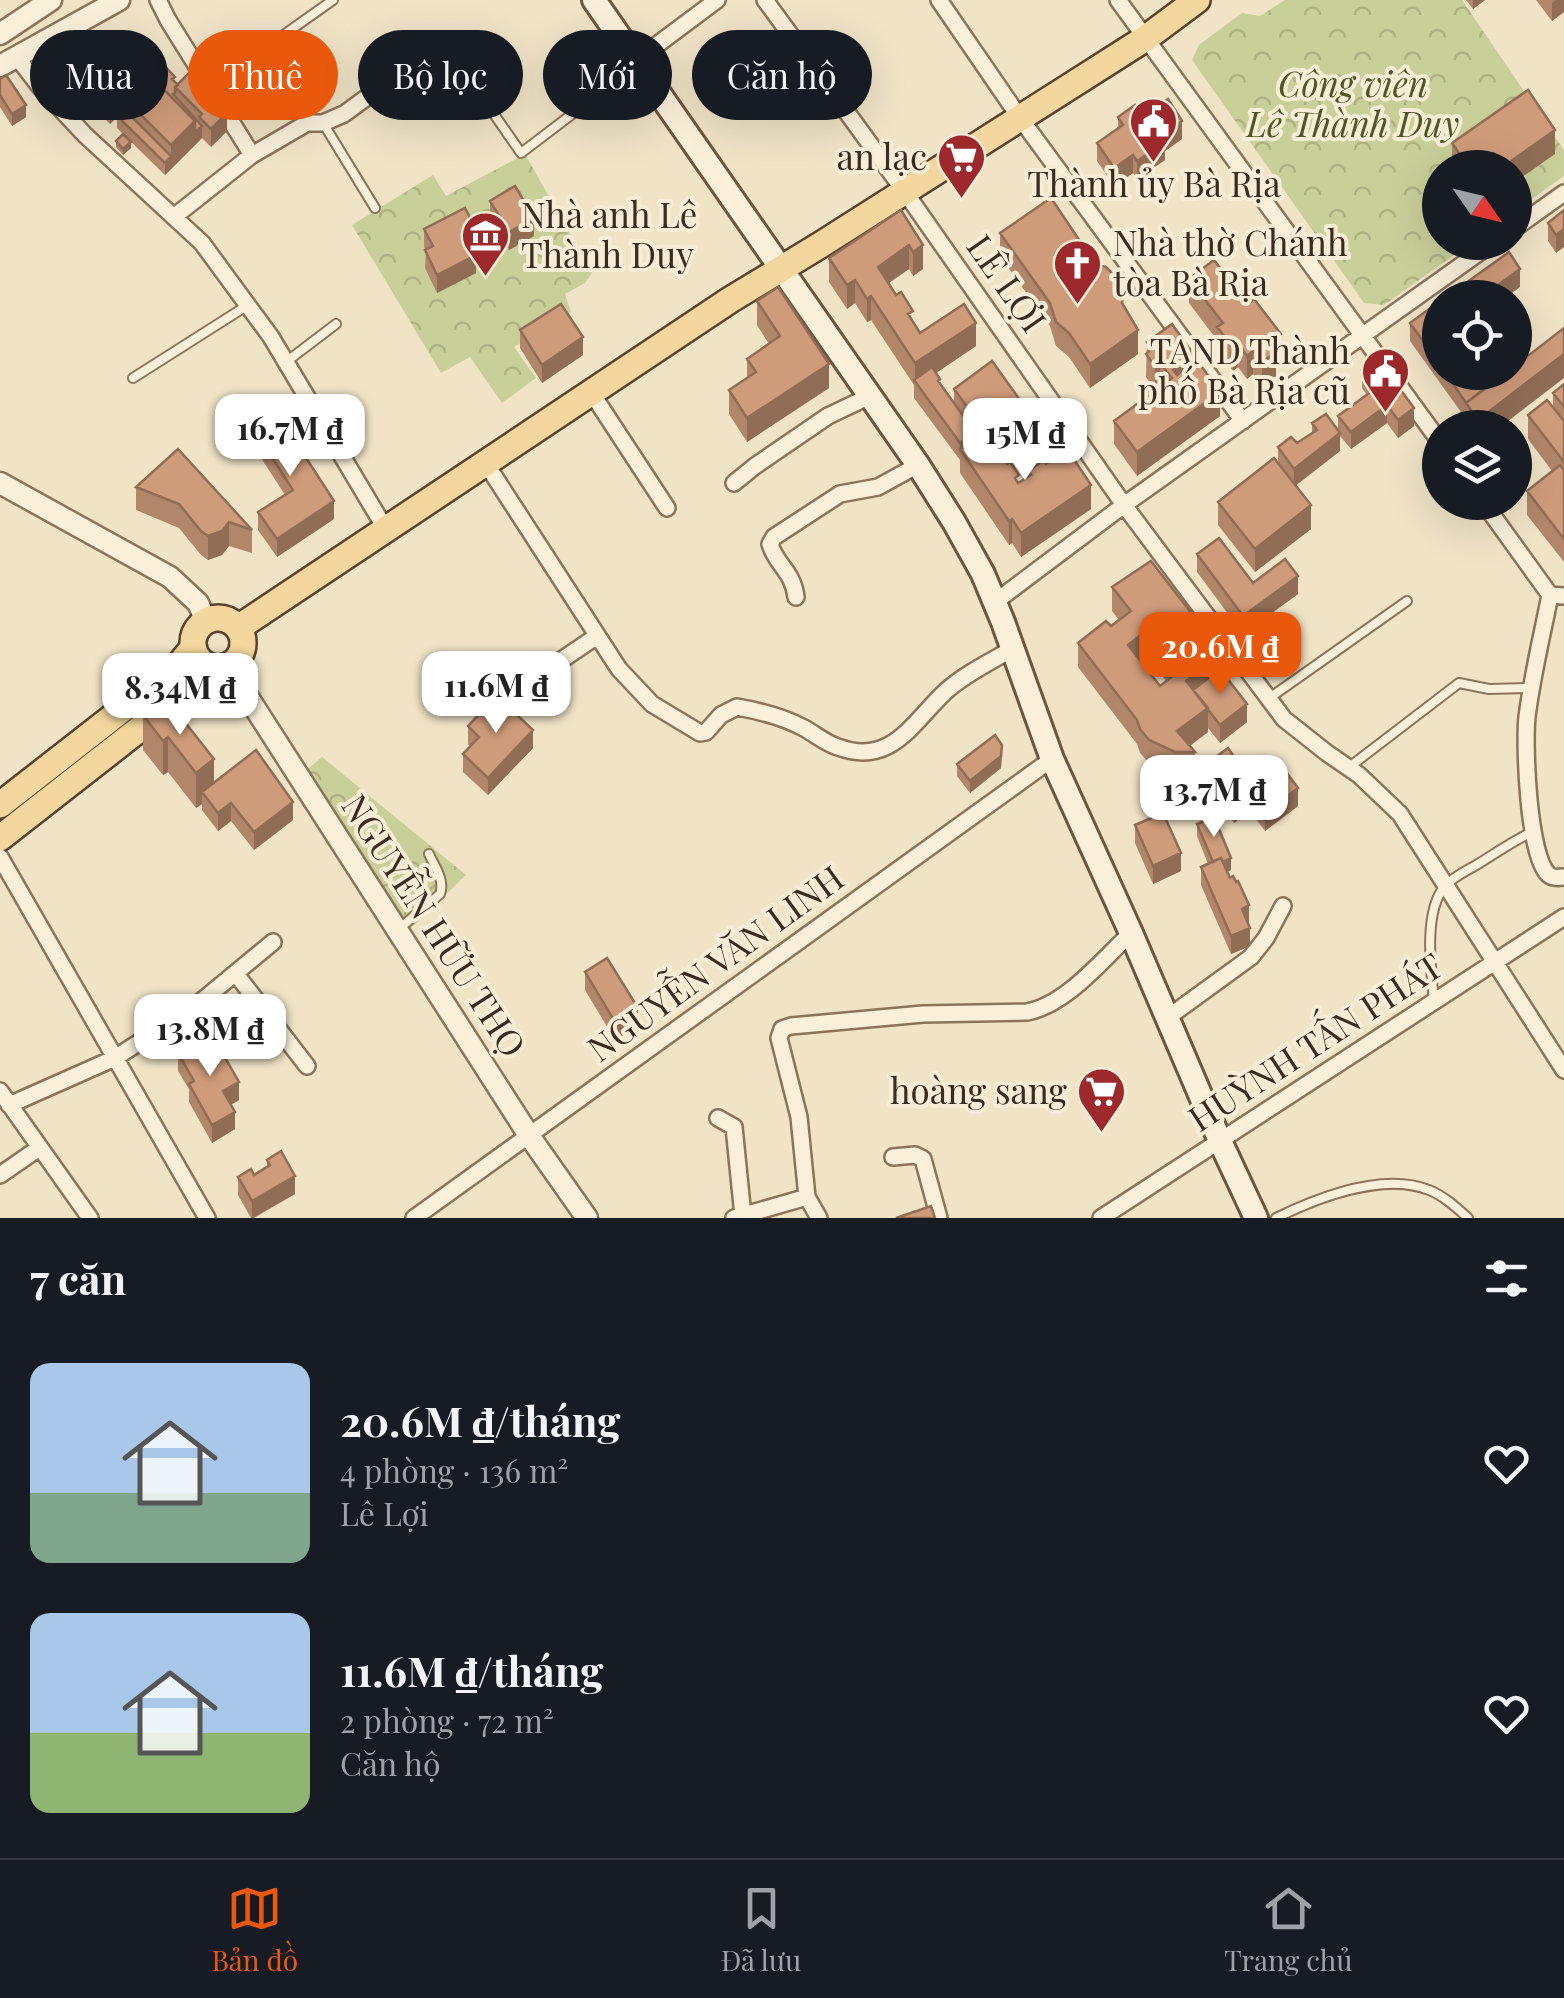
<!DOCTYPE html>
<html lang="vi">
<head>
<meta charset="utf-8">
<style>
  :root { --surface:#171b24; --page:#242831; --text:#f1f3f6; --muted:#9ea1a6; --line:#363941; --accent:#ea580c }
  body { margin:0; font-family:"Playfair Display",serif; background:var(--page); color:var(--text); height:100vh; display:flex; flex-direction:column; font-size:38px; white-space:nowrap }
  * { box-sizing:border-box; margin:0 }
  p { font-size:32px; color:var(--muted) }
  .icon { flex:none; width:55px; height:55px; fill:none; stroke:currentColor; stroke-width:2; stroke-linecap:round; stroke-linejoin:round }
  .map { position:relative; height:1218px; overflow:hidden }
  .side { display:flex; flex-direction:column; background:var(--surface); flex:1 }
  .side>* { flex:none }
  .top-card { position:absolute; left:30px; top:30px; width:1000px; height:90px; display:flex; gap:20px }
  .needle { width:65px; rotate:124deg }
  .tools { position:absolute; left:1422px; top:150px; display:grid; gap:20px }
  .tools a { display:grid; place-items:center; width:110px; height:110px; border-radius:50%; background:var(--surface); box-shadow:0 10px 40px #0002; font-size:50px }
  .price { position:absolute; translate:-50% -85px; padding:0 22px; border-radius:20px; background:#fff; color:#222; font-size:32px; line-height:65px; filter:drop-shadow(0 2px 5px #0008) }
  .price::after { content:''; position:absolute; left:50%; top:60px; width:30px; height:22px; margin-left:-15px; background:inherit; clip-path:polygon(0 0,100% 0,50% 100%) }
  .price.active { background:var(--accent); color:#fff }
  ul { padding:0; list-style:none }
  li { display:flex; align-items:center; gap:30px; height:250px; padding:0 30px }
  li span { display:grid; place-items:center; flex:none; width:280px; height:200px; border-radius:20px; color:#555 }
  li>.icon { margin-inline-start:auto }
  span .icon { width:120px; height:120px; fill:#fffc; stroke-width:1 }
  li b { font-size:42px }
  h2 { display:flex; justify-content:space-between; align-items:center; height:120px; padding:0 30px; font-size:42px }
  .pill { padding:0 35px; border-radius:45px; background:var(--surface); box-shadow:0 10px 40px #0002; font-size:35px; line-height:90px }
  .pill.active { background:var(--accent); color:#fff }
  .dock { display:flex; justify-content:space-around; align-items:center; height:140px; border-top:2px solid var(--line); background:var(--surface); font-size:28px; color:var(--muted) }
  .dock a { display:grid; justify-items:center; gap:5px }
  .dock .active { color:var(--accent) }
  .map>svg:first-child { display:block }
  .park { fill:url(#park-crowns) }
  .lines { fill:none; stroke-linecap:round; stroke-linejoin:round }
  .service-casing { stroke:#8c745b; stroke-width:12 }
  .minor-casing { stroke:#8c745b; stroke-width:20 }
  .tertiary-casing { stroke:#8c745b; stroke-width:25 }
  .secondary-casing { stroke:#6e553e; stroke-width:28 }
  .primary-casing { stroke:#5a422f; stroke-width:30 }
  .service { stroke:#faf0da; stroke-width:8 }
  .minor { stroke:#faf0da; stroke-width:15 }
  .tertiary { stroke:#faf0da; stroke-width:20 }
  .secondary { stroke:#faf0da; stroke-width:22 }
  .primary { stroke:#f3d79e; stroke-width:25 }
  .wall { fill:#b2866a; fill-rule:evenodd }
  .shaded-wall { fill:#916d56 }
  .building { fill:#cf9c7b; stroke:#916d56; stroke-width:2.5; fill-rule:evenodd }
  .labels { text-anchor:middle; stroke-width:8; stroke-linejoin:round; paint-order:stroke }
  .park-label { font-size:35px; font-style:italic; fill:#4d5925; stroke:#f7edd6 }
  .poi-label { font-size:35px; fill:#3c2c1f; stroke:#f7edd6; text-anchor:end }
  .street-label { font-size:35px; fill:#3c2c1f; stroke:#f7edd6 }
</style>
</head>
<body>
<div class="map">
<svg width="1564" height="1218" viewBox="0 0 1564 1218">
  <defs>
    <pattern id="park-crowns" width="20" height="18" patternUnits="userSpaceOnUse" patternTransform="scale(2.5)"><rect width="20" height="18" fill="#c9cf99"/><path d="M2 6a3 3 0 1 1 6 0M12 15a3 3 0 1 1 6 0" fill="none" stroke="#aeb283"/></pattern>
  </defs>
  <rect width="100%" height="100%" fill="#f0e3c6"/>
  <path class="park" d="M1285,0H1462L1564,150V176L1515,211V168H1440V242L1471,243L1384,305L1364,303L1192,60L1199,45L1242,13L1260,16Z
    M525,154L592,273L585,283L565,294L571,312L514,347L536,378L502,403L470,357L441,373L352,225L433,175L446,196Z
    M322,757L466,875L410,929L307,770Z"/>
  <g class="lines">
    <defs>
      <path id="service" d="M453,47L496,117L521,153L617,80L634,62
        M210,87L333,0
        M323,123L375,208
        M286,362L336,324
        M133,378L248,305
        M1268,699L1407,601
        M1348,768L1459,683L1489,689L1530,688
        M400,928L440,894C445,880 435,867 429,854
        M1434,1001C1431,970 1423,911 1445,886C1453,877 1468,870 1478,864C1496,853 1513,841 1532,832
        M1276,1218C1317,1198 1383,1172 1429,1190C1444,1196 1456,1207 1468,1218"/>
      <path id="minor" d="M158,0L168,20L252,155
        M765,0L905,192L1124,505L1284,719L1327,753L1359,775L1400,814L1564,1070
        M939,0L1020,118L1243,421
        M1118,0L1440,442
        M16,56L40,87L85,135L202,243L271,337L385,528
        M634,62L717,0
        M175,216L252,155L307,123H323L344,114L389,81
        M1515,228L1564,193
        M591,392L667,508
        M485,462L619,669L652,704L700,733L706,732L721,715L737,707C760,711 783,717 804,728C815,734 825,743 838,747C891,767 912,723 946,691C965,674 990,662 1012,649
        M734,483L755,466L828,416L870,396
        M1483,502L1550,595L1564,596
        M1550,595C1542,636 1532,676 1527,717C1524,744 1528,858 1549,875C1554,879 1558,877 1564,877
        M796,597C793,571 776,565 770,544L774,537L840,494L878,487L918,465
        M995,602L1124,505L1494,242
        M538,676L597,636
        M0,857L207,1218
        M236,974L307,1066
        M1167,1018L1251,957L1266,938L1283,906
        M0,1091L90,1218
        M9,1105L115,1058L198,1004L273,942
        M718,1118L734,1127L743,1216
        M893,1157L915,1155L923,1159L939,1218
        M0,1175L39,1148
        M414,1218L1052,759
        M734,1218L807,1197
        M819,1218L807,1197L799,1117L779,1038L782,1029L791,1026L923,1014L1027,1012C1066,1005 1102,960 1131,933
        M1101,1218L1564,917"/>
      <path id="tertiary" d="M0,34L51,0
        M0,66L119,0
        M0,483L170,577L198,603L206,621
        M228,666L530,1137L587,1218"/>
      <path id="secondary" d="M594,0L918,465L954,522L983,574L1003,622L1052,759L1131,933L1220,1141L1256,1218"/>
      <path id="primary" d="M193 643a25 25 0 1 1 50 0a25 25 0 1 1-50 0Z
        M238,628L730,300L822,244L1146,38L1197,0
        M0,805L178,666L193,648
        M0,838L193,687L214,668"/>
    </defs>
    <use href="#service" class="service-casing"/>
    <use href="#minor" class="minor-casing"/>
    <use href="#tertiary" class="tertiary-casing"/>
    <use href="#secondary" class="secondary-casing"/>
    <use href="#primary" class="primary-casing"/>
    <use href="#service" class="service"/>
    <use href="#minor" class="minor"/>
    <use href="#tertiary" class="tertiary"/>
    <use href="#secondary" class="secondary"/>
    <use href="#primary" class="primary"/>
  </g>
  <path class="wall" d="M1466,0H1485L1473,9Z
    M1536,0H1564V12L1552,21Z
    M91,65L147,72V67L223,110L227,131L211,147L202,138L165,175L127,138L131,148L123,155L116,147V141L123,134L117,128V117L110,124L93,107V95L96,93L91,89Z
    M0,79L26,117L12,126L0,107Z
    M1143,116L1182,139L1165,151V160L1137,179L1133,173L1114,186L1097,161V143L1118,129V117Z
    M1452,143L1555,154L1515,168H1452Z
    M490,201L534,236L509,250L490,218Z
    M901,210L923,269L913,276L909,269L889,283L920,333L976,346L936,373L940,385L954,404V389L1020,418L991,440L1019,483L1028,476V471L1091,509L1021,557L1012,543L1009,545L960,473V460L914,398V385L871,320L867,322L855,303L847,309L829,282V258Z
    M1564,210L1556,253L1548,241V223Z
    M424,229L475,245L472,246L476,273L437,293L425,268L426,250L424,247Z
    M1000,233L1123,306L1138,354L1090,388L1069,357L1056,346L1050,326L1000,256Z
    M1189,279L1281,357L1276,362V376L1262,386L1253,374L1247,379L1238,367L1233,371L1217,351V340L1189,303Z
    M757,301L829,388L747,442L729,414V390L747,378V359L769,344L757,325Z
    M1440,301V372H1477V377L1499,428H1466V419L1410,341V323Z
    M520,330L583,355L542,383L520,348Z
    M1147,342L1194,362L1220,416L1137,476L1114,444V421L1145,398V393L1153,387L1146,377Z
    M1362,370L1414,426L1398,438L1387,423L1351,449L1340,436V451L1295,485L1311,529L1255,572L1218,525V502L1278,463V447L1297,443L1312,433V423L1338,430V416L1367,395L1362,388Z
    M1564,384V562L1527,515V491L1552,471L1528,439V415L1553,407V393Z
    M252,426L334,519L277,557L258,530V512L285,495L252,444Z
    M136,487L252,530V553L229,546L222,555L208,560L201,555L179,528L136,510Z
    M1197,554L1253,583L1298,594L1243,634L1197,572Z
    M1112,587L1223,673L1247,722L1220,743L1208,728V732L1190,746L1195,752V776H1175L1149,763L1140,753L1137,744L1078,667V643L1111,626L1119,620L1112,611ZM1146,655L1166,681L1160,686L1139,660Z
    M158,704L214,782L293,820L254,850L231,821L218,831L202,810V804L196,808L168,772L163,775L143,750V715Z
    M468,726L533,748L488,795L463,772V754L470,746L468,744Z
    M1002,757L1001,768L970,793L957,776V764Z
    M1205,765L1256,788L1298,806L1265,831L1250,811L1234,823L1205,783Z
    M1197,824L1231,870L1227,872L1249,923L1250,946L1231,954L1201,885V867L1208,864L1197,836Z
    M1135,825L1181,871L1153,884L1135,843Z
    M585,972L638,1026L615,1040L585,990Z
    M199,1049L239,1100L231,1105L235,1129L212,1143L189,1102V1089L178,1071V1053Z
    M267,1160L295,1194L254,1218H251L238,1195V1177L254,1175L267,1167Z"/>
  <path class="shaded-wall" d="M1473,0H1485L1473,9Z
    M1556,0H1564V12L1552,21V3Z
    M223,94V112L215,102Z
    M118,104V116L110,124V112Z
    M26,105V117L12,126V114Z
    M227,113V131L211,147V129Z
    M195,121L202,126V138L165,175V163L171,156V145Z
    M1182,121V139L1165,151V160L1137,179V161L1161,136Z
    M1555,130V154L1515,182V168H1501Z
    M131,142V148L123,155V149Z
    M1133,155V173L1114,186V168Z
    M534,218V236L509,250V232Z
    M475,227V245L465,250V232Z
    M1564,229V247L1556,253V235Z
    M909,245V269L878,290V267Z
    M923,245V269L913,276V252Z
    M476,255V273L437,293V275Z
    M1520,269V287L1505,298H1480Z
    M855,280V303L847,309V285Z
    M871,296V320L867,322V299Z
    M976,323V346L918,385L915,381V363Z
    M1138,330V354L1090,388V364Z
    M1281,334V357L1276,362V376L1262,386V362L1269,343Z
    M583,337V355L542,383V365Z
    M1238,343V367L1233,371V347Z
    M1253,351V374L1247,379V356Z
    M1564,354V378L1499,428H1478V420Z
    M1194,355V379L1173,394V370Z
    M1160,363V386L1155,390V366Z
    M829,364V388L747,442V418Z
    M1220,392V416L1137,476V452Z
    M1020,400V418L983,446V428Z
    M1387,405V423L1351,449V432Z
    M1414,408V426L1398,438V420Z
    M975,432V450L960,449V461V443Z
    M1340,433V451L1294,487V469Z
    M1091,485V509L1021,557V533Z
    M334,501V519L277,557V539Z
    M1311,505V529L1255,572V549Z
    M1012,519V543L1009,545V521Z
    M229,522V546L222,555L208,560V536Z
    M1298,576V594L1243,634V616Z
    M1146,631V655L1128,669V645Z
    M1223,654V678L1198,696L1186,681Z
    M1247,704V722L1220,743V725Z
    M1208,708V732L1181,752L1177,731Z
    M533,730V748L488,795V778Z
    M168,737V772L163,775V741Z
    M1002,745L1001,768L970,793V781Z
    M214,759V794L202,792V804L196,808V773Z
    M1298,788V806L1265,831V813Z
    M1250,793V811L1234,823V805Z
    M293,802V820L254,850V832Z
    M231,803V821L218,831V813Z
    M1181,853V871L1153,884V866Z
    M1231,858V870L1214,877V865Z
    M1249,905V923L1242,909Z
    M1250,928V946L1231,954V936Z
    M638,1008V1026L615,1040V1022Z
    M239,1082V1100L223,1109V1091Z
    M235,1112V1129L212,1143V1125Z
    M295,1176V1194L252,1218V1201Z"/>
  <path class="building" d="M116,41L195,121L171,145L91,65Z
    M157,58L175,77L172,79L178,85L175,87V93L173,94L202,126L195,132V121L151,76L153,74L147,67Z
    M195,67L223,94L215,102L227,113L211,129L199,117L202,114L175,87Z
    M6,75L26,105L12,114L0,95V79Z
    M102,87L118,104L110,112L93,95Z
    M1528,90L1555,130L1501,168H1469L1452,143Z
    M1168,99L1182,121L1161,136L1165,142L1137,161L1133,155L1114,168L1097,143L1123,125L1118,117L1135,105L1143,116Z
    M124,109L171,156L165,163L117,116Z
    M123,134L131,142L123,149L116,141Z
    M515,186L534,218L509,232L490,201Z
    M1051,198L1096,265L1106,267L1119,280L1123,294L1122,303L1138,330L1090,364L1069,333L1056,322L1050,303L1000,233Z
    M465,208L475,227L465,232L476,255L437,275L425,250L433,246L424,229Z
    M901,210L923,245L913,252L909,245L878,267L896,295L901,292L913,311L908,314L920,333L964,304L976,323L915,363L871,296L867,299L855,280L847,285L829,258Z
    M1564,210V229L1556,235L1548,223Z
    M1509,252L1520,269L1480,298H1445Z
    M1214,260L1248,304L1254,299L1281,334L1269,343L1276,352L1262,362L1253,351L1247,356L1238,343L1233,347L1217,327L1223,323L1189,279Z
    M778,287L829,364L747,418L729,390L756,372L747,359L780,336L757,301Z
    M1440,301L1439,327L1440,365L1410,323Z
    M561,304L583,337L542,365L520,330Z
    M1172,324L1194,355L1173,370L1177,375L1197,360L1220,392L1137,452L1114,421L1148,396L1145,393L1161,382L1163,385L1172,378L1160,363L1155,366L1146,354L1152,349L1147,342Z
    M1564,328V354L1478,420L1466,403L1506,372H1515V366Z
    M1378,359L1414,408L1398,420L1387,405L1351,432L1338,416L1376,388L1362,370Z
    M992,361L1020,400L983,428L954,389Z
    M932,367L940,379L938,381L975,432L960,443L914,380Z
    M1445,372H1473L1485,389L1466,403Z
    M1564,384V407L1553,393Z
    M1547,400L1564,421V462L1528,415Z
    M275,410L334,501L277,539L258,512L293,490L252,426Z
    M1326,414L1340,433L1294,469L1278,447L1291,437L1297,443L1317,430L1312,423Z
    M986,432L1007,464L1010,462L1019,475L1015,478L1018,483L1031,475L1028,471L1044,460L1046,464L1067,449L1091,485L1021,533L1012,519L1009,521L960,449Z
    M178,449L252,530L229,522L222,531L208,536L201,531L179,504L136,487Z
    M1274,458L1311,505L1255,549L1218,502Z
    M1560,465L1564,470V539L1527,491Z
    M1219,538L1253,583L1285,559L1298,576L1243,616L1197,554Z
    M1151,561L1223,654L1186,681L1208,708L1177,731L1195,752H1175L1149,740L1140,729L1137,720L1078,643L1106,621L1111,626L1131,611L1112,587ZM1146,631L1178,672L1160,686L1128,645Z
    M1220,669L1247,704L1220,725L1193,690Z
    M497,696L533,730L488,778L463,754L479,737L468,726Z
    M158,704L177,727L184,721L214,759L196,773L168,737L163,741L143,715Z
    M995,735L1002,745L1001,756L970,781L957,764Z
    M1228,748L1256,788L1283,768L1298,788L1265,813L1250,793L1234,805L1205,765Z
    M256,750L293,802L254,832L231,803L218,813L202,792Z
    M1163,813L1181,853L1153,866L1135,825Z
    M1214,817L1231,858L1223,862L1221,858L1213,862L1197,824Z
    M1221,858L1230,878L1233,876L1236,882L1238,881L1249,905L1242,909L1250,928L1231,936L1201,867Z
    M607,958L638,1008L615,1022L585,972Z
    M215,1040L239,1082L223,1091L235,1112L212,1125L189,1084L194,1081L178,1053L195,1043L199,1049Z
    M281,1151L295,1176L252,1201L238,1177L251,1169L254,1175L270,1165L267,1160Z
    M931,1206L935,1218H896Z"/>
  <defs>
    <symbol id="civic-pin" viewBox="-11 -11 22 30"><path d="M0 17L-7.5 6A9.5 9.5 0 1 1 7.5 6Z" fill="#9d292c" stroke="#f7edd6"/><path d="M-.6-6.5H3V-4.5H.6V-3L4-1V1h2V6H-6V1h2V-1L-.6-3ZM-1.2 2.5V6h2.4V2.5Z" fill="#fff"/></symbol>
    <symbol id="supermarket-pin" viewBox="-11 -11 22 30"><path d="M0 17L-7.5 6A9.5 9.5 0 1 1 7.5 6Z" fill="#9d292c" stroke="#f7edd6"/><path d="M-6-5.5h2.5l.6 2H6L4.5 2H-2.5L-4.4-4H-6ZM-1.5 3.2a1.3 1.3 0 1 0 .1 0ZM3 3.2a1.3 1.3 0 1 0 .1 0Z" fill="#fff"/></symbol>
    <symbol id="museum-pin" viewBox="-11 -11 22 30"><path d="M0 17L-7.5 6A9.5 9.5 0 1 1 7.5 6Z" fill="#9d292c" stroke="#f7edd6"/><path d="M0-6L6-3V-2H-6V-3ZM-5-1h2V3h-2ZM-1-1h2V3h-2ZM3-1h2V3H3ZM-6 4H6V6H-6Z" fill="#fff"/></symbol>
    <symbol id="church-pin" viewBox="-11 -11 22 30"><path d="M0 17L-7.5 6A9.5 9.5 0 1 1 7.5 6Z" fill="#9d292c" stroke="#f7edd6"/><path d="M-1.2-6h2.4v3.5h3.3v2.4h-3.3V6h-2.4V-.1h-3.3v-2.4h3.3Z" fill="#fff"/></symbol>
  </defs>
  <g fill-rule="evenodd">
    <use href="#civic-pin" x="1126" y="94" width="55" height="75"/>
    <use href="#supermarket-pin" x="934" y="130" width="55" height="75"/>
    <use href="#museum-pin" x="458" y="208" width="55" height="75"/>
    <use href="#church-pin" x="1050" y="236" width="55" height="75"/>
    <use href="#civic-pin" x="1358" y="344" width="55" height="75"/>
    <use href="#supermarket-pin" x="1074" y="1064" width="55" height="75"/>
  </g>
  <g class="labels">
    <g class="park-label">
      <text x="1353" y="97">Công viên<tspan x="1353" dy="40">Lê Thành Duy</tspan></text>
    </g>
    <g class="poi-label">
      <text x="927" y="170">an lạc</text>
      <text x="1154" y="197" text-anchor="middle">Thành ủy Bà Rịa</text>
      <text x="521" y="228" text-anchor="start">Nhà anh Lê<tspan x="521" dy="40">Thành Duy</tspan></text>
      <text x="1113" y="256" text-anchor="start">Nhà thờ Chánh<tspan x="1113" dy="40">tòa Bà Rịa</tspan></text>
      <text x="1350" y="364">TAND Thành<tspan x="1350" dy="40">phố Bà Rịa cũ</tspan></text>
      <text x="1067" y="1104">hoàng sang</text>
    </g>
    <g class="street-label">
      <text transform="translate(1006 284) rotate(55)" y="12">LÊ LỢI</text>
      <text transform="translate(433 926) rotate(57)" y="12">NGUYỄN HỮU THỌ</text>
      <text transform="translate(716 964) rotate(-36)" y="12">NGUYỄN VĂN LINH</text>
      <text transform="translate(1316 1043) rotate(-33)" y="12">HUỲNH TẤN PHÁT</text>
    </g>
  </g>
</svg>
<div class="tools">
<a><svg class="needle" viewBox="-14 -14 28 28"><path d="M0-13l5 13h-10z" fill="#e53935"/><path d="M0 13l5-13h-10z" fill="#9ea1a6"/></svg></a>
<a><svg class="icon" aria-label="locate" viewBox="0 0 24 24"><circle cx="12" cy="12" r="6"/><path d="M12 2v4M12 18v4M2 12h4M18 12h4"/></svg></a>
<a><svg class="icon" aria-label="layers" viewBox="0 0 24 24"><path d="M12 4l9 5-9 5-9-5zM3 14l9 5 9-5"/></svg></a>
</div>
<b class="price" style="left:290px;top:479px">16.7M ₫</b>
<b class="price" style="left:1025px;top:483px">15M ₫</b>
<b class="price active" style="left:1220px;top:697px">20.6M ₫</b>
<b class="price" style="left:496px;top:736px">11.6M ₫</b>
<b class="price" style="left:180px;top:738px">8.34M ₫</b>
<b class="price" style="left:1214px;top:840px">13.7M ₫</b>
<b class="price" style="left:210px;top:1079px">13.8M ₫</b>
<div class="top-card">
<a class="pill">Mua</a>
<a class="pill active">Thuê</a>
<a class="pill">Bộ lọc</a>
<a class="pill">Mới</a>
<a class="pill">Căn hộ</a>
</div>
</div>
<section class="side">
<h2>7 căn<svg class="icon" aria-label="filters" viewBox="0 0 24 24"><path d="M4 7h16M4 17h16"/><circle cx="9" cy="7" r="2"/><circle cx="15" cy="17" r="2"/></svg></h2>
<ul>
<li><span style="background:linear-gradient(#a9c7e8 65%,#7fa58c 0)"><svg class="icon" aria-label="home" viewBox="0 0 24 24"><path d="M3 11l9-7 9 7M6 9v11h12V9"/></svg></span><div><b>20.6M ₫/tháng</b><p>4 phòng · 136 m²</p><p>Lê Lợi</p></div><svg class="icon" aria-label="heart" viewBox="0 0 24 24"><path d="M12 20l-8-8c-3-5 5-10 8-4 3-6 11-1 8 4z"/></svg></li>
<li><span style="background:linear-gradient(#a9c7e8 60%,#8fb573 0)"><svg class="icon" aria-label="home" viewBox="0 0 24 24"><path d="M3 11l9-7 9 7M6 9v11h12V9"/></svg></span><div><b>11.6M ₫/tháng</b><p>2 phòng · 72 m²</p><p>Căn hộ</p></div><svg class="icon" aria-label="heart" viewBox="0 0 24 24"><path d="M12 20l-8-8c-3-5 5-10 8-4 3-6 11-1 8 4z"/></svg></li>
</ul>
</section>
<nav class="dock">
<a class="active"><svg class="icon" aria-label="map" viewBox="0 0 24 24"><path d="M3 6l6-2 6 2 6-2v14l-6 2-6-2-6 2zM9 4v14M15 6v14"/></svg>Bản đồ</a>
<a><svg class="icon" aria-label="saved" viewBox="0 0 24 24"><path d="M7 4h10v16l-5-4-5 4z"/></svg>Đã lưu</a>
<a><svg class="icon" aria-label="home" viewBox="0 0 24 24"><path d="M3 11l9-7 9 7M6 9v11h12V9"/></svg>Trang chủ</a>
</nav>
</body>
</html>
